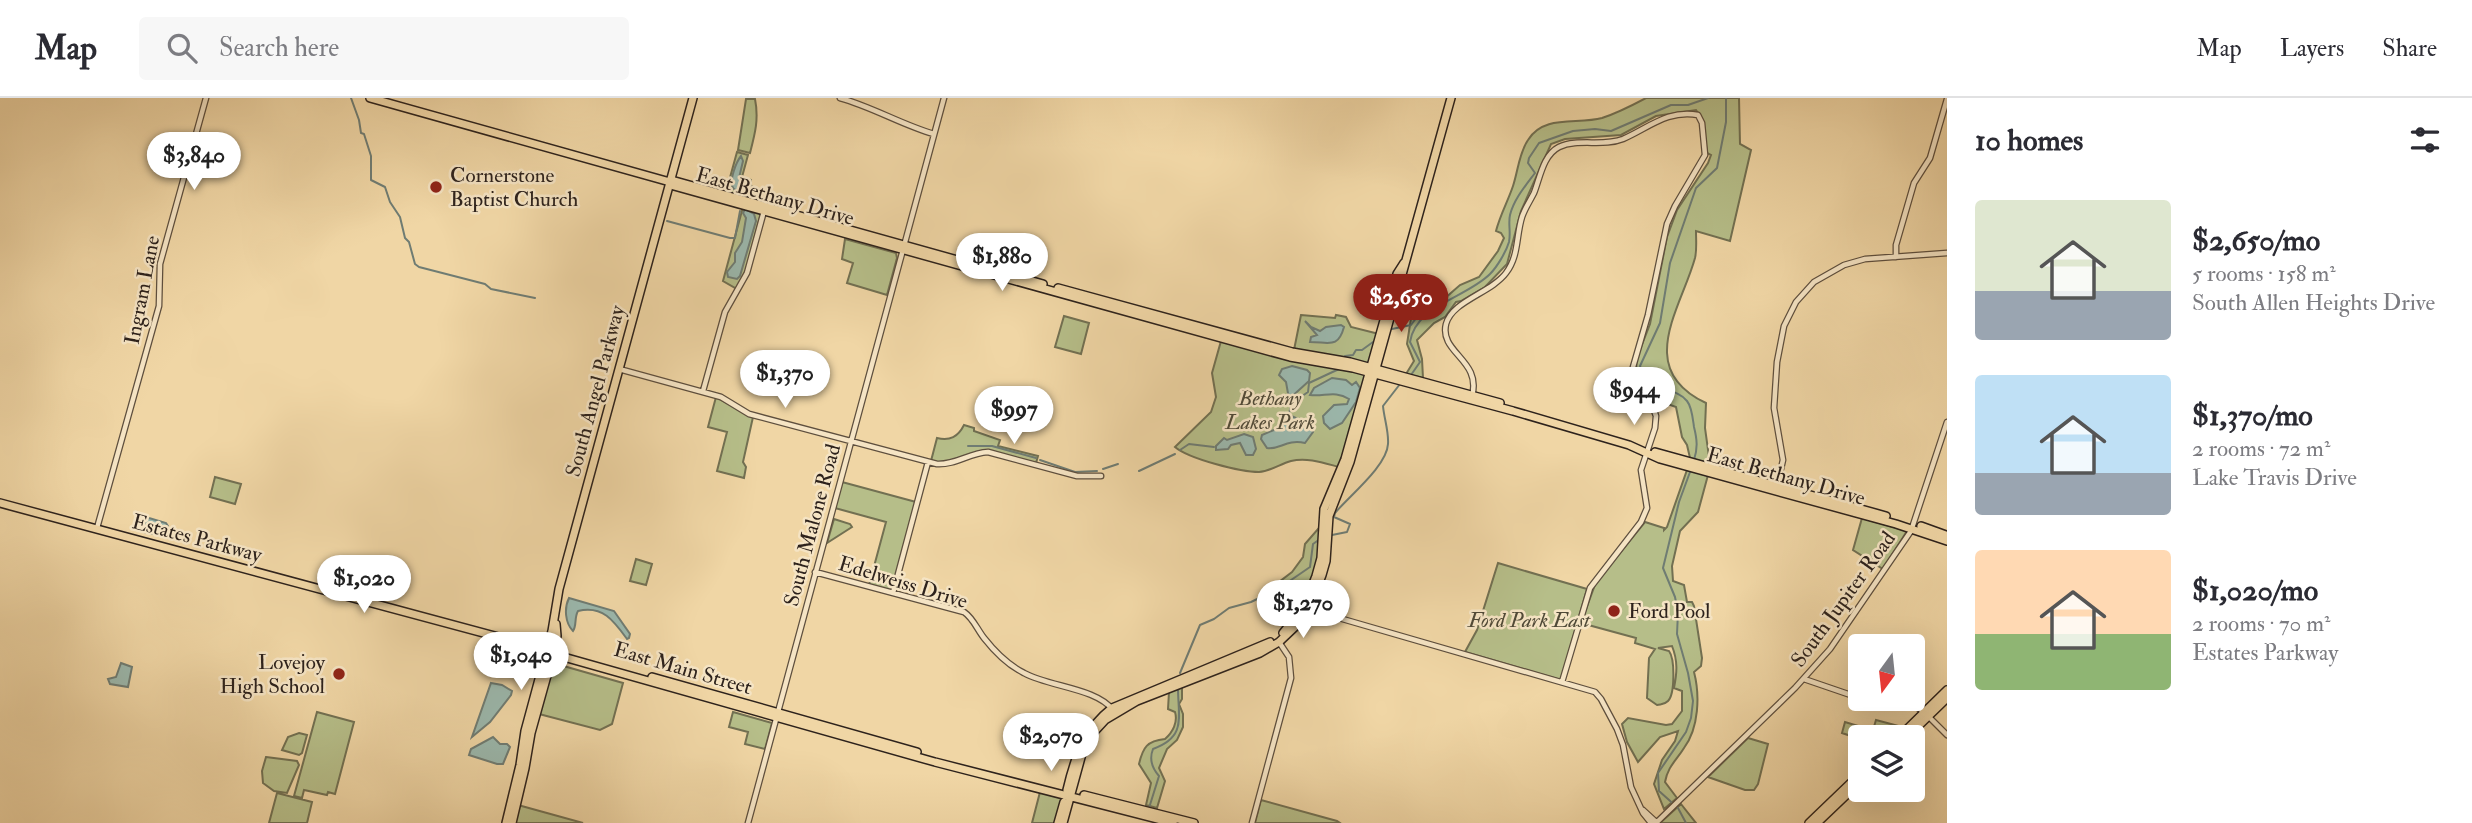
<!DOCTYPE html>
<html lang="en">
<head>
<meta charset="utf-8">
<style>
  :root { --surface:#fff; --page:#f7f7f7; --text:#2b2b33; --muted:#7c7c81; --line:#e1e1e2; --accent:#8f2418 }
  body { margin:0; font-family:"IM FELL Double Pica",serif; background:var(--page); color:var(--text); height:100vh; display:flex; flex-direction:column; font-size:26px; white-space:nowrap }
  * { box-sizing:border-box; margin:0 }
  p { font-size:23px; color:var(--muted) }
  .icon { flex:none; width:38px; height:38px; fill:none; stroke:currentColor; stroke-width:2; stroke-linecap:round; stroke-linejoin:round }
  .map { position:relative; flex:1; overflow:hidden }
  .side { display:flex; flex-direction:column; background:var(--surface); width:525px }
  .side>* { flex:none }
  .needle { width:46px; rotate:195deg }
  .controls { position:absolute; left:1848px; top:536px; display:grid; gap:14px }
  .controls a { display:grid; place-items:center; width:77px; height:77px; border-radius:7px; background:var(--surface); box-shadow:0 7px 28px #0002; font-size:35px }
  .price { position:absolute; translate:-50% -60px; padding:0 16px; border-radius:24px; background:#fff; color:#222; font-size:23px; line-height:46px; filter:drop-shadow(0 2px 4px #0008) }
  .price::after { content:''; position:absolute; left:50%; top:42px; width:21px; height:16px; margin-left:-10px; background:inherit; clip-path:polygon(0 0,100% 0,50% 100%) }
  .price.on { background:var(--accent); color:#fff }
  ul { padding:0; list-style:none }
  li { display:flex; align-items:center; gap:21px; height:175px; padding:0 28px }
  li span { display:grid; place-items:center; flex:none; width:196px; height:140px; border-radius:7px; color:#555 }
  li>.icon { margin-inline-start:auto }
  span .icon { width:84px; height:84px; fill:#fffc; stroke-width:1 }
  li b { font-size:30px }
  h2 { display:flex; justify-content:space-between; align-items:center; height:84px; padding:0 28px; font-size:30px }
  header { display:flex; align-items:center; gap:42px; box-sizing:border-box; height:98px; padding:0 35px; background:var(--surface); border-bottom:2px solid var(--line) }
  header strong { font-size:33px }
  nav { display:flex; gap:38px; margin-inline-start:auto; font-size:24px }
  .search { width:490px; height:63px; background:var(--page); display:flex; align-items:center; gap:18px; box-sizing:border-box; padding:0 24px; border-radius:7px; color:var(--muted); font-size:26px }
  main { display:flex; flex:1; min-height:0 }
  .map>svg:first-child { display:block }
  .green { fill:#b6be89; stroke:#727052; stroke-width:2 }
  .water { fill:#9bb8ad; stroke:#6f7c73; stroke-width:2 }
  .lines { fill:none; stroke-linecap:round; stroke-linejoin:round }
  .stream { stroke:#6f7c73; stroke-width:2 }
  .minor-casing { stroke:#5e4f3e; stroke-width:7 }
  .major-casing { stroke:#2d221c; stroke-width:10 }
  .minor { stroke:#f5e4c4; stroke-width:4.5 }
  .major { stroke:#f0d6a5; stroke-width:7 }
  .poi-dot { fill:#8f2418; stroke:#f5e4c4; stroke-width:2.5 }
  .labels { text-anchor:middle; stroke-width:5; stroke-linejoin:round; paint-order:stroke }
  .poi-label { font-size:21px; fill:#2d221c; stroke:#f5e4c4; text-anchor:start }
  .street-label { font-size:21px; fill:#2d221c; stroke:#f5e4c4 }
  .park-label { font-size:21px; font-style:italic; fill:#4f4937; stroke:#f5e4c4 }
</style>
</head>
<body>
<header>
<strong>Map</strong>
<div class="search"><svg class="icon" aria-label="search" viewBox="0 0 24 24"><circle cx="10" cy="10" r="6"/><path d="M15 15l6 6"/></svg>Search here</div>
<nav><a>Map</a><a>Layers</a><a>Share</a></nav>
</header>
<main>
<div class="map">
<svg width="1947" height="725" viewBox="0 0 1947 725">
  <rect width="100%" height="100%" fill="#f0d6a5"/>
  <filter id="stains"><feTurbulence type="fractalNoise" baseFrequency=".00286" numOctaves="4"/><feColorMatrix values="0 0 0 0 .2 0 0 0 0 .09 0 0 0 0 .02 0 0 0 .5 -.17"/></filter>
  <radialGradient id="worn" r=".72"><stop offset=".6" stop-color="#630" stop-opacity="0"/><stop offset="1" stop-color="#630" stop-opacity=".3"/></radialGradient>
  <path class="green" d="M1646,0H1739L1740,46L1751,52L1730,143L1696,133C1696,142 1697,152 1695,160C1681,211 1634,271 1706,305L1705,330L1710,366L1690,360L1687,347L1682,339L1676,309L1651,300L1637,282L1636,262L1650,226L1667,139L1677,112L1708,65L1711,57L1707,55L1703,22L1696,12L1656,18L1621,37L1565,41L1551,46L1521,113L1507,166L1485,189L1461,203L1456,204L1445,219L1434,225L1417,242L1422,261L1423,280L1406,276L1414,263L1407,246L1412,214L1431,208L1435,203L1444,201L1460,187L1479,179L1498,153L1504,140L1501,135L1496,133C1500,117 1508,103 1513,88C1518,73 1519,55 1528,42C1544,16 1577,27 1602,20C1617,15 1631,8 1646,0Z
    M746,1H755C759,21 755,36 750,55L738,52Z
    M737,54L748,57L742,79L751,82V88L756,90L753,103L726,94Z
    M743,109L761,115L746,172L737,191L723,183Z
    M845,141L896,155L897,160L887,197L847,185L853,165L842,161Z
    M1301,217L1335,220L1336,217L1346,219L1351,229L1379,236L1370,266L1294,252Z
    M1064,218L1089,225L1081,256L1055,249Z
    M1221,243L1365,275L1366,278L1339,369C1324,365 1307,359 1291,363C1280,366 1271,373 1259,374C1241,374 1189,361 1175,349L1211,314L1216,299L1212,275Z
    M716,299L753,319L743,364L746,369L744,380L717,373L727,334L708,329Z
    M964,327L974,330V333L1000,342L998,348L1038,358L1036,365L984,352L942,365L931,363L937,340C950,343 958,339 964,327Z
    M1687,372L1708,377L1698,414L1680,433L1672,468L1673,483L1684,487L1687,504H1692L1694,508L1702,560L1701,568L1694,574C1700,597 1699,630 1684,650C1676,663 1668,668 1665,684L1677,700L1664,711L1654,686L1662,662L1675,643L1678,633L1660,639L1638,664L1627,644L1622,626L1628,620L1666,627L1672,626L1682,613V593L1674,590C1677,575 1678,563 1672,548L1658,550L1669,553C1675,561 1675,596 1668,603C1664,607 1662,606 1657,607L1647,600L1649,560L1655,551L1635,545L1636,540L1581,525L1596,484L1645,424L1664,430V432L1667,429Z
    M215,379L241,386L235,406L210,399Z
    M842,384L916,404L892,493L869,487L886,424L835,410Z
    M1862,420L1907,433L1883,471L1853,452Z
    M834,421L850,426L852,429L827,445Z
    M1318,431C1325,445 1313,487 1306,501C1301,511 1293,520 1287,529L1277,508L1264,492L1271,490L1292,474L1303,459L1305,446Z
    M636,461L652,466L646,487L630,483Z
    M1498,465L1587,491L1561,582L1465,554L1477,532Z
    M553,565L623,585L612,626L600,632L539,616Z
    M1182,588V601L1179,606L1183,616V629L1177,642L1167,651L1159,670L1165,683L1157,710L1146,707L1151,685L1139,666C1143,649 1147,643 1165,641C1173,634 1178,624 1175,614L1168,611L1169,594Z
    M317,614L354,624L335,696L328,694L327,697L304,692L302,700L294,698Z
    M733,614L772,625L765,651L745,646L748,634L729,629Z
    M1876,622L1906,630L1896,639H1860V641L1842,635L1845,624L1858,628L1856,634L1866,637L1868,631L1873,632Z
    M299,635L307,637L302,655L299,657L282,652L288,639Z
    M1748,640L1768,646L1758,686L1754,692H1745L1708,679Z
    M266,659L297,663L299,667L287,695L274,693L263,685L262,673Z
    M1040,694L1062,700L1056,725H1032Z
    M277,695L312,704L307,725H269Z
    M1261,702L1337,723L1340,725H1255Z
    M1681,706L1696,725H1660Z
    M518,707L583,725H514Z"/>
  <path class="water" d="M741,58L743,63L739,80L746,84L752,95L748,98C743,96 734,94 732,88C730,81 736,64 741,58Z
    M745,111L754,116L756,123L740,178L737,181L728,179L727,174L735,164V155L742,144L746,120L743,115Z
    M1305,223L1311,229L1320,233L1326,229L1341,227L1344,229C1338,251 1329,244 1310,244L1311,239L1317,237Z
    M1292,268L1307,272L1310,275L1309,283L1289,301L1286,284L1279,277L1282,271Z
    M1332,280L1346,282L1352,287L1356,284L1360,290L1356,304L1342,325L1330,331L1324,325L1323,318L1334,307L1347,306L1349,301C1335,292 1324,299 1310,297L1314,290Z
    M1285,315L1311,327L1313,334L1305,345C1286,341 1280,352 1267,350L1261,341L1262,337L1281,329Z
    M1244,336L1253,339L1256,351L1253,357H1246L1240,345L1231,347L1228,351L1216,352V348L1224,340L1227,342Z
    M149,420L166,425L168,428L164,438L143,434L145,422Z
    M569,500L614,513L630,536L629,540L627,541C614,523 603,507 578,513C574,520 577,527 573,533C565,525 564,510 569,500Z
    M121,565L132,569L128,589L110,586L108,581L116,579Z
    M491,585L502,587L512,593L511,597L490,624L472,639Z
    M493,639L500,646H507L510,649L503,666H497L469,657L471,651Z"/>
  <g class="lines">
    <path class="stream" d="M351,0L359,22L361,35L364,36L371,58V82L385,89L390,104L400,119L405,140L409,144L415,166L419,169L485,186L491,191L535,200
      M667,123L730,140H735L740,113
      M1392,231L1411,227L1420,215L1435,210
      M1345,258L1353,257L1356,252H1362L1373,244
      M1411,277L1420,264L1410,244C1416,207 1466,200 1490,176C1497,169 1506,154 1509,144C1511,135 1508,125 1510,117C1514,101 1526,87 1535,75L1528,65L1529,60L1539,45L1573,33L1595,31L1611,33L1671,7H1688L1708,0
      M1289,315L1292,305L1308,294L1309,285L1339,271
      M968,348H992L1036,360
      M1180,352L1189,346L1214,349
      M1040,362L1075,374L1097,373
      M1694,362C1698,350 1697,341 1694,329C1693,322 1692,309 1687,303C1673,286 1649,298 1640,268L1660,225L1670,165L1696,90L1717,70L1726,24V0
      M1103,371L1118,366
      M1139,373L1175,356
      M1332,437L1347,434L1350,426L1334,419L1335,415C1349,398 1387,368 1388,346C1389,334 1384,320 1383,308L1400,286
      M1180,575L1200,527L1214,521L1229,510L1251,504L1278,491L1310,469L1313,446L1320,441
      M1149,710L1159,678C1152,670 1149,661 1153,651C1187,639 1178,619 1178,590
      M1686,725L1678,710L1659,693L1658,675L1686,634L1691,620L1693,603L1688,575L1677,536L1678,514L1675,499L1663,470L1679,404L1690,374"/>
    <defs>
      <path id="minor" d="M840,0C873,9 902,27 934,36
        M1896,159V147L1914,85L1930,60L1947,1
        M619,271L721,299L749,316L937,366C956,367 969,355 988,354L1077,378H1101
        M703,293L725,214L747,175L764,113
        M1472,298C1482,262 1439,255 1446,226C1452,203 1491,195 1506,175C1519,158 1516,138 1522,119C1525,110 1530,103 1534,95C1540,80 1543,57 1559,49C1578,40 1603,49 1623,41C1648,30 1669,11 1698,17L1702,25L1705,57L1675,108L1667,126L1648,217L1633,269L1634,282L1651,304L1656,318L1655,330L1641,372L1647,410L1641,424L1590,490L1562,584
        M1777,388L1783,362L1774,310L1777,264L1784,228L1796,204L1814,184L1844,167L1865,161L1947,155
        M97,430L159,208L160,166L206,0
        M815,474L964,514C973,520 977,531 984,540C995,554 1008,567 1024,575C1050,589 1096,590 1113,612
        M893,495L928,364
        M1308,511L1595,594L1601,601L1617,631L1623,647L1631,689L1643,715L1651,725
        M1804,581L1880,607L1912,606L1924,614L1947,637
        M1643,712L1656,724
        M748,725L944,0
        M1252,725L1291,580L1289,559L1279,544
        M1656,725L1795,590L1830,551L1911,433L1947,324"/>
      <path id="major" d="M370,0L670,84L674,88L1290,259L1353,270L1513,313L1629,347L1660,361L1896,426L1947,443
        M670,84L675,83L1043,186
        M1058,190L1292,254L1350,264L1500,305
        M1655,354L1886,418
        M0,405L547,552L553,556L935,664L1173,725
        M1921,428L1946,437
        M1283,535L1304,509L1316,478L1321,460L1324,411L1345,361L1397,176L1404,165
        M652,579L917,654
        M1899,639L1947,592
        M1907,639L1947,600
        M1067,692C1075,658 1084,632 1112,610L1270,544
        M1084,697L1194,725
        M506,725L520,667L525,633L552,533L559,491L693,0
        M512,725L525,670L531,635L553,556L557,538L556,526
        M1058,725L1064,704
        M1063,725L1083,652L1092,636L1105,622L1137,603L1260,555L1279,544L1299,525L1312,503L1322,477L1326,463L1329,418L1350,364L1451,0
        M1809,725L1860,676
        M1817,725L1860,684"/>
    </defs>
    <use href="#minor" class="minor-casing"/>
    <use href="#major" class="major-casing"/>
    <use href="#minor" class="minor"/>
    <use href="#major" class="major"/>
  </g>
  <g class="poi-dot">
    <circle cx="436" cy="89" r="7"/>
    <circle cx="1614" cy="513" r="7"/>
    <circle cx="339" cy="576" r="7"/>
  </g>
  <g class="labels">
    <g class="poi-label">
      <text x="450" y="84">Cornerstone<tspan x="450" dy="24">Baptist Church</tspan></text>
      <text x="1628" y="520">Ford Pool</text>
      <text x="325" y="571" text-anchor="end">Lovejoy<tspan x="325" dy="24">High School</tspan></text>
    </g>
    <g class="street-label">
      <text transform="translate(775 98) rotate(16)" y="7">East Bethany Drive</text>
      <text transform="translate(142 192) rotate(-79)" y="7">Ingram Lane</text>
      <text transform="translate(595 293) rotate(-75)" y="7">South Angel Parkway</text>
      <text transform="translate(1786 378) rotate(16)" y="7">East Bethany Drive</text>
      <text transform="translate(812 427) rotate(-75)" y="7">South Malone Road</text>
      <text transform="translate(197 440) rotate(15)" y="7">Estates Parkway</text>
      <text transform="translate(903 484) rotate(17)" y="7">Edelweiss Drive</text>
      <text transform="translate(1843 501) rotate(-54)" y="7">South Jupiter Road</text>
      <text transform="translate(683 570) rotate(16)" y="7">East Main Street</text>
    </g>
    <g class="park-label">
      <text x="1270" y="307">Bethany<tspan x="1270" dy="24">Lakes Park</tspan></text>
      <text x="1529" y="529">Ford Park East</text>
    </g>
  </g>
  <rect width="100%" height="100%" filter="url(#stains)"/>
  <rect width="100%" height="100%" fill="url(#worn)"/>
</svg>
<div class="controls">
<a><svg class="needle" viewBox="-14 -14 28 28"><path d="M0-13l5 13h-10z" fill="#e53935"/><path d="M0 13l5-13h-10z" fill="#7c7c81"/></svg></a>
<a><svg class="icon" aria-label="layers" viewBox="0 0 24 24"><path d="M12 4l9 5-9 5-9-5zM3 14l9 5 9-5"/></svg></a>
</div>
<b class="price" style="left:194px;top:94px">$3,840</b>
<b class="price" style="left:1002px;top:195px">$1,880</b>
<b class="price on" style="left:1401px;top:236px">$2,650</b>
<b class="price" style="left:785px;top:312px">$1,370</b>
<b class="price" style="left:1634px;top:329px">$944</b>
<b class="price" style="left:1014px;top:348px">$997</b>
<b class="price" style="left:364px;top:517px">$1,020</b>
<b class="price" style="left:1303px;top:542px">$1,270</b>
<b class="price" style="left:521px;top:594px">$1,040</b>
<b class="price" style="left:1051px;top:675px">$2,070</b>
</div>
<section class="side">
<h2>10 homes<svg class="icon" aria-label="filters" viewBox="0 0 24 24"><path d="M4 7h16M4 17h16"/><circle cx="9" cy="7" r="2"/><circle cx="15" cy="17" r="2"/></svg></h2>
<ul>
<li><span style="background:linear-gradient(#dfe7d0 65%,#9aa5b1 0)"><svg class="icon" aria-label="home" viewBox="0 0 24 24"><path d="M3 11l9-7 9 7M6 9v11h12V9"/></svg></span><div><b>$2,650/mo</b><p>5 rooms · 158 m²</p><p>South Allen Heights Drive</p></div></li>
<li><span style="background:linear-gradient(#bfe0f5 70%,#9aa5b1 0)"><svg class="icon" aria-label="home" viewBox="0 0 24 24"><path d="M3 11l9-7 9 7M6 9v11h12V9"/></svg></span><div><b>$1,370/mo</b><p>2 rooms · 72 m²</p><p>Lake Travis Drive</p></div></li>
<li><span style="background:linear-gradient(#ffd9b3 60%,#8fb573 0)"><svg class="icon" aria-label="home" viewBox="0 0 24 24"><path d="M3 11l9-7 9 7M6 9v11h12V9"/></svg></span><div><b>$1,020/mo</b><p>2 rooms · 70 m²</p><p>Estates Parkway</p></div></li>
</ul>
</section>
</main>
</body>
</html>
